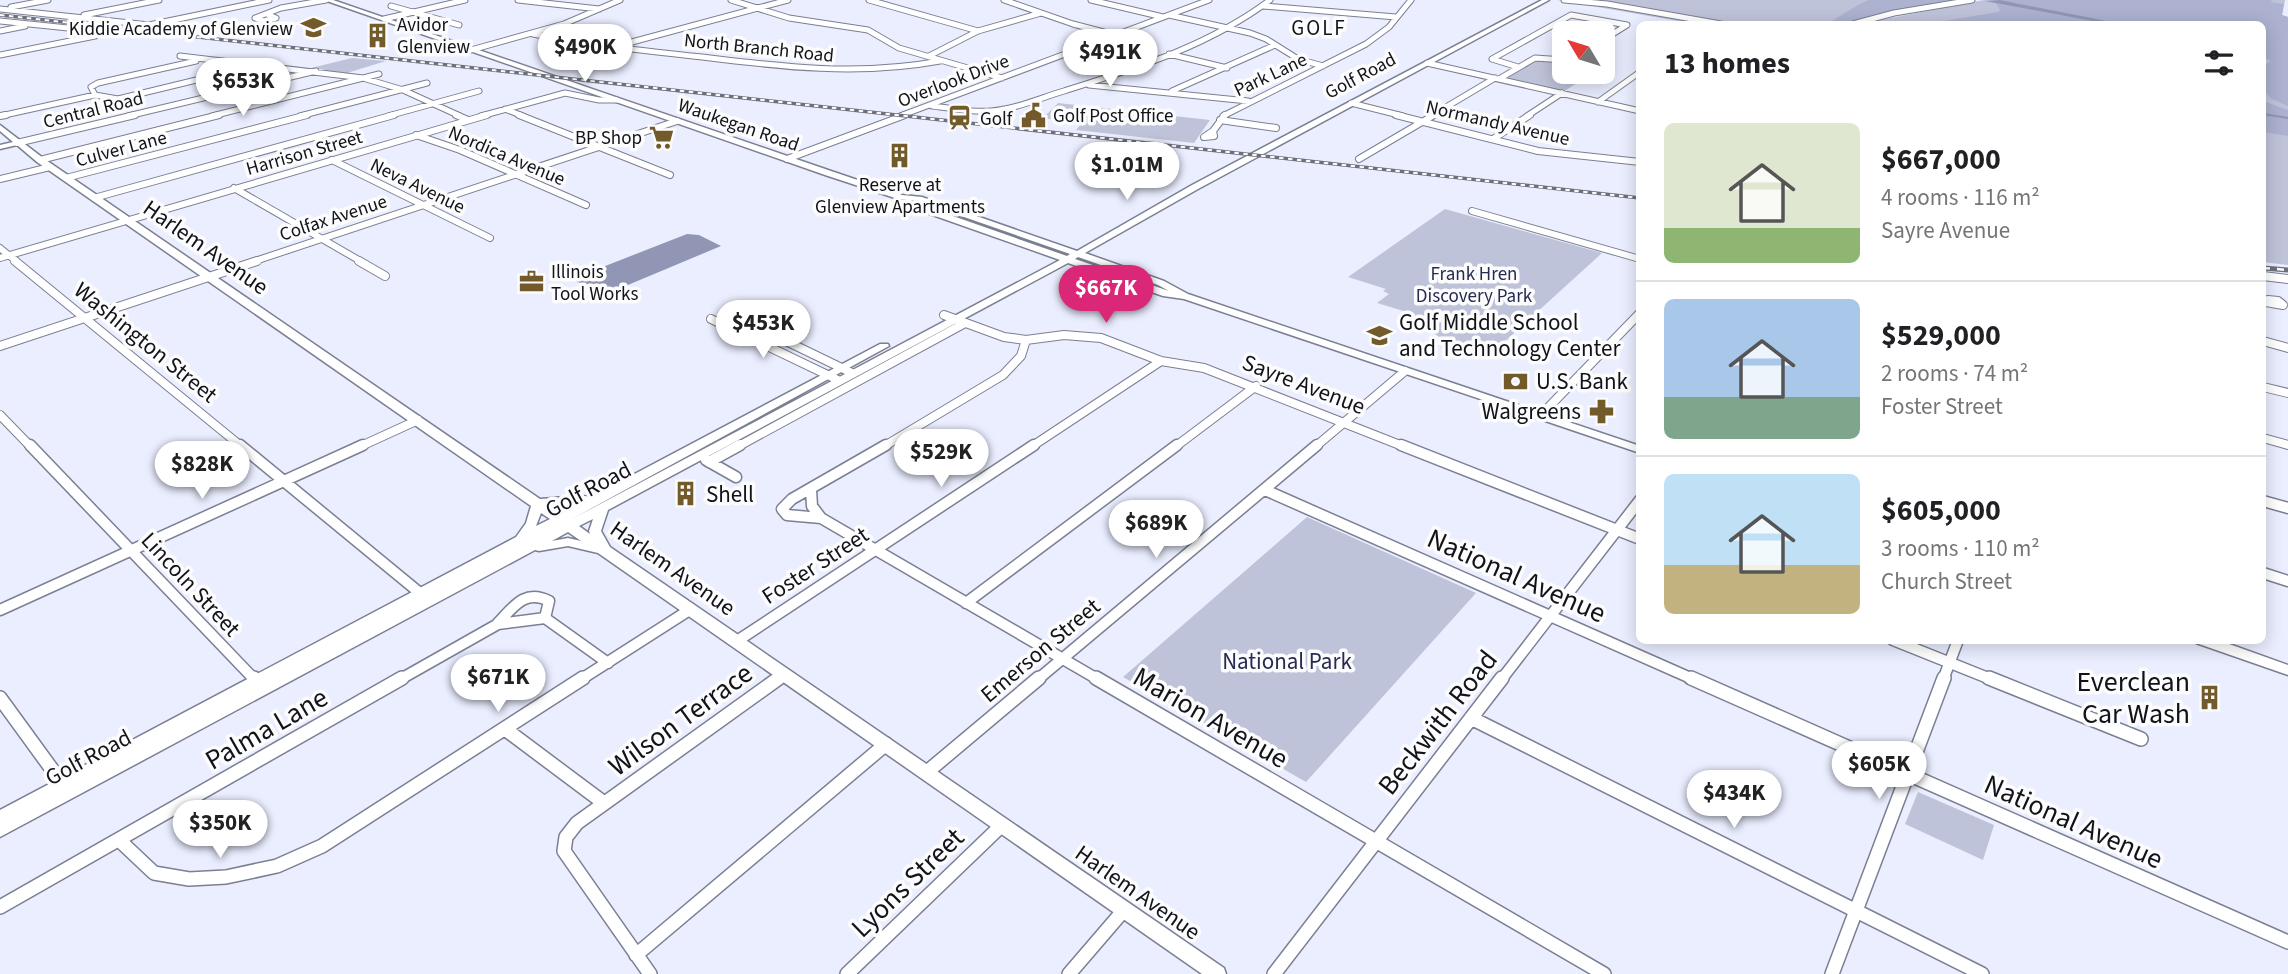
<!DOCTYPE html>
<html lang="en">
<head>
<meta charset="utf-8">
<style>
  :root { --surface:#fff; --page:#f2f2f2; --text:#202124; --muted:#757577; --line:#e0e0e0; --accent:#db2777 }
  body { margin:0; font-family:"Source Sans 3",sans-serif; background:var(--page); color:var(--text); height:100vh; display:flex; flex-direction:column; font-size:26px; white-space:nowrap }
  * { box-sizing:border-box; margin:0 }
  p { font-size:23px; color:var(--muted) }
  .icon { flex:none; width:38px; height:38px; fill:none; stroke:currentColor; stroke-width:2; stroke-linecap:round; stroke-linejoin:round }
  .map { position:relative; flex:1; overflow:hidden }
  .details { position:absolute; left:1636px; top:21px; width:630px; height:623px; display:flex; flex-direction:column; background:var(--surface); border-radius:10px; box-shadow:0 4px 18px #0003 }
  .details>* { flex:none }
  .needle { width:46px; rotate:308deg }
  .controls { position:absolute; left:1552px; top:21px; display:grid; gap:14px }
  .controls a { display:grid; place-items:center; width:63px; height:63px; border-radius:10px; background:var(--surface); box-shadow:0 4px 18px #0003; font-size:35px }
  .price { position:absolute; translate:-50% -60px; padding:0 16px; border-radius:24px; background:#fff; color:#222; font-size:23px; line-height:46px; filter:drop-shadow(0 2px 4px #0008) }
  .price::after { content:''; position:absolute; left:50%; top:42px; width:21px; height:16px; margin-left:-10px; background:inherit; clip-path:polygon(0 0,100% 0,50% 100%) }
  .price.selected { background:var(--accent); color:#fff }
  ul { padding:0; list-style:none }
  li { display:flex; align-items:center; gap:21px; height:175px; padding:0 28px }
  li+li { border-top:2px solid var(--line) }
  li span { display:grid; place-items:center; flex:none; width:196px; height:140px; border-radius:10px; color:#555 }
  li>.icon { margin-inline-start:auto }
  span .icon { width:84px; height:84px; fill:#fffc; stroke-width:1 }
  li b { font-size:30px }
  h2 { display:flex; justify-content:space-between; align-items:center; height:84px; padding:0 28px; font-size:30px }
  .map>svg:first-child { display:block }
  .green { fill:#bfc3d9 }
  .forest { fill:#acb2cf }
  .water { fill:#9096b3 }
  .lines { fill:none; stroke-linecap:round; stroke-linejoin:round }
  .stream { stroke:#9096b3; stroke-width:2 }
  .minor-far4-casing { stroke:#7b7f92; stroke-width:7 }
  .minor-far3-casing { stroke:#7b7f92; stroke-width:8 }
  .minor-far2-casing { stroke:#7b7f92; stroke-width:10 }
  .minor-far1-casing { stroke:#7b7f92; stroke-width:13 }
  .minor-casing { stroke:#7b7f92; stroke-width:16 }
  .major-casing { stroke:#7b7f92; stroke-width:3 }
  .minor-far4 { stroke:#fff; stroke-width:5 }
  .minor-far3 { stroke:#fff; stroke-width:6 }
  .minor-far2 { stroke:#fff; stroke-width:8 }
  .minor-far1 { stroke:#fff; stroke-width:10 }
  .minor { stroke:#fff; stroke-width:13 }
  .major { fill:#fff; fill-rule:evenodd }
  .rail-far1-casing { stroke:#6d6f7b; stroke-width:3.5 }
  .rail-casing { stroke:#6d6f7b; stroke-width:5 }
  .rail-far1 { stroke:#fcfcfc; stroke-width:2; stroke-dasharray:4.5; stroke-linecap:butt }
  .rail { stroke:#fcfcfc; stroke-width:2.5; stroke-dasharray:7; stroke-linecap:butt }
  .labels { text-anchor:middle; stroke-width:7; stroke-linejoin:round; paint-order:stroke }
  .far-poi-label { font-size:19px; fill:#11121a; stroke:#fcfcfc; text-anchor:start }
  .far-street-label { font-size:19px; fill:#11121a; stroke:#fcfcfc }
  .far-park-label { font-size:19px; fill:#262b54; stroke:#fcfcfc }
  .far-quarter-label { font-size:21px; letter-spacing:2px; fill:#11121a; stroke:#fcfcfc }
  .street-label { font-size:23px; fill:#11121a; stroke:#fcfcfc }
  .poi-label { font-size:23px; fill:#11121a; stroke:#fcfcfc; text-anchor:start }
  .park-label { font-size:23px; fill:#262b54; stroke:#fcfcfc }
  .near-street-label { font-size:28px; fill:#11121a; stroke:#fcfcfc }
  .near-poi-label { font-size:28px; fill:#11121a; stroke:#fcfcfc; text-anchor:end }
</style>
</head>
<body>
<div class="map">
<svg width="2288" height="974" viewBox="0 0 2288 974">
  <rect width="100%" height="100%" fill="#eaeeff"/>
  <path class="green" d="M1557,0H1955L1846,24H1695Z
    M1984,0H2285L2282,15L2288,17V265L2263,262V24H1859Z
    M352,58L386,61L347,73L311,68Z
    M1535,60L1564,62V72H1594L1563,92L1505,78Z
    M1058,103L1210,120L1194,143L1076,130L1082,123L1043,118Z
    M1445,209L1602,253L1489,356L1447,343L1407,312L1377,303L1389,294L1383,291L1386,289L1348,277Z
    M1307,517L1476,593L1306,782L1123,677Z
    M1918,792L1994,825L1983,860L1905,824Z"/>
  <path class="forest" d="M1869,0H1955L1846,24H1828C1838,17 1858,4 1869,0Z
    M2000,0H2273L2270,2L2284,4L2282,15L2288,17V106L2272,99L2263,90V66L2271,61L2263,57V24H2122Z
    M1996,3L2108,24H1925L1998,12L2000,10Z
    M2263,101L2288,110V136L2263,132Z"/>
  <path class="water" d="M2000,0L2122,24H2108L1985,1Z
    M687,234L699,235L721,246L604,295L572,279Z"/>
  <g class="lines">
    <path class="stream" d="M2263,114L2288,118"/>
    <defs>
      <path id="minor-far4" d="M518,0L599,9
        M731,0L789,18L868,30L899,48L1002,78
        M869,0L978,31
        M1004,0L1073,24L1115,35
        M1091,0L1163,17
        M1564,0L1607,4L1721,24
        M391,6L459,25
        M1263,6L1396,17
        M11,7L48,0
        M0,9L149,25L269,0
        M84,15L159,0
        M269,15L276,18L264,21L255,18L281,8L326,0
        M1169,15L1250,33L1266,39L1298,59L1323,66
        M384,19L465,0
        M0,21L68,28
        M1853,24L1894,13L1972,0
        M0,31L25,26
        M533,34C589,45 645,51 702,57C782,67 859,76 940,61
        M617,46L788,0
        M471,50L564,24L620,0
        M1169,54L1227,68
        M0,55L95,36
        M180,56L363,78L403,90L460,116
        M929,56L978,31L1041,13
        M1427,63L1640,111
        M1518,67L1492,59L1571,15L1627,25L1603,40
        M1499,79L1535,58L1564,60
        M1089,85L1248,101
        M1172,91L1275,45
        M95,95L91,87L98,83L196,61
        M1598,102L1640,72
        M1351,103L1403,116
        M932,106C952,108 971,113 991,111C1016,109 1040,98 1064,91C1136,68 1209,46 1270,0
        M505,109L523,116
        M0,116L95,95L118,99L250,67
        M128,116L316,71
        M212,116L379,74
        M300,116L427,83
        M388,116L479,91
        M481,116L565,93L599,100H617
        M900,116L1209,0
        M1223,116L1366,44L1389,27L1411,0
        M1431,116L1495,78
        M1527,116L1562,93"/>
      <path id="minor-far3" d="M456,115L468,120
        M519,115L670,175
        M1396,115L1538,151L1640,162
        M0,116L6,115
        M1220,120L1276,128
        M1213,131L1214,136L1204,137Z
        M1213,131L1225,115
        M416,135L460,150L586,205
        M1493,139L1530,115
        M17,143L135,115
        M787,159L905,115
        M1359,159L1434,115
        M40,160L219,115
        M332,160L490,238
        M66,178L307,115
        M0,179L50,167
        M234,188L362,262
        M94,198L394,115
        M1472,211L1640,259
        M0,248L17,262
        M0,258L487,115
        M252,262L677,121"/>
      <path id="minor-far2" d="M15,261L242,447
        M359,261L385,276
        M2263,276L2288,279
        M2268,300L2278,301L2283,305L2266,302Z
        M726,312L852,373
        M944,315L1004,337L1026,340L1064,335L1101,338L1161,361L1204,368L1405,447
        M711,319L838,380
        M2263,341L2288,348
        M0,346L257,261
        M2263,387L2288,393
        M0,415L31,447
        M1540,416L1640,313
        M2263,438L2288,445
        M359,447L418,420
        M737,447L965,323
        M883,447L1003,375L1021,356L1026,340
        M1031,447L1161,361
        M1175,447L1256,386
        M1315,447L1405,371"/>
      <path id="minor-far1" d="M30,445L255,680
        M240,445L426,598
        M1401,445L1640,539
        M706,460L736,477
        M709,462L740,445
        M811,490L812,506L821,518L1099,680
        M1265,490L1695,680
        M2263,501L2288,508
        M821,518L787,515L782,509L792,499L886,445
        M2263,573L2288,581
        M966,603L1177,445
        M0,610L363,445
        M498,623C514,606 525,589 549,601L545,618
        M1893,640L1993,680
        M737,641L1034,445
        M399,680L498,624L545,618L608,663
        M580,680L691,609
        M777,680L785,674
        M1037,680L1317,445
        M1501,680L1640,500
        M1943,680L1958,640"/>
      <path id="minor" d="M254,678L261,686
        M1096,678L1604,974
        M1691,678L2288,942
        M1989,678L2141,739
        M0,698L67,790
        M1471,718L1982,974
        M505,729L604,803
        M927,772L1039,678
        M119,840L154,873L189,879L226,877L277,866L322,846L583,678
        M0,907L402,678
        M636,955L886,744
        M650,974L564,851L566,837L577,823L779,678
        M847,974L1002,825
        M1069,974L1124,910
        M1274,974L1502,678
        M1832,974L1944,678"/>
      <path id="major" d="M324,0H333L831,171L902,195L922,197L1077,251L1192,185L1542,0H1549L1198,189L1085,253L1164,281L1188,294L1640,446V453L1184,299L1163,296L1068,263L608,510L601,531L610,547L1224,968L1226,974H1202L598,553L568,546L539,551L535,550L0,837V810L516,537L526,523L531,506L37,162L17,145L0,149V145L13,142L0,131V125L43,158L540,499C554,499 580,494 591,497L880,344H888L889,346L570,520L1060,260L924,212V208H930L1067,256L1070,254L918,201L898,199L825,175ZM1078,257L1158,285L1169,291L1075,259ZM578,504L560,513L551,507ZM541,513L550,519L536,526ZM593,519L589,531L590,534L579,526ZM568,532L581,541L568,538L552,541Z
        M2194,640H2218L2288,665V675L2196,643Z"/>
    </defs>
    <use href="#minor-far4" class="minor-far4-casing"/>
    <use href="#minor-far3" class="minor-far3-casing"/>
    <use href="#minor-far2" class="minor-far2-casing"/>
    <use href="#minor-far1" class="minor-far1-casing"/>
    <use href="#minor" class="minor-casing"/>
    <use href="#major" class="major-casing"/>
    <use href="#minor-far4" class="minor-far4"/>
    <use href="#minor-far3" class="minor-far3"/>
    <use href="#minor-far2" class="minor-far2"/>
    <use href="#minor-far1" class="minor-far1"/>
    <use href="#minor" class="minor"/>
    <use href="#major" class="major"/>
    <defs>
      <path id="rail-far1" d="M0,15L1640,198"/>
      <path id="rail" d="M2263,268L2288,270"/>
    </defs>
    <use href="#rail-far1" class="rail-far1-casing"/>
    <use href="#rail" class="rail-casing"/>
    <use href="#rail-far1" class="rail-far1"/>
    <use href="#rail" class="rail"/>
  </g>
  <defs>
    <symbol id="school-bare" viewBox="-9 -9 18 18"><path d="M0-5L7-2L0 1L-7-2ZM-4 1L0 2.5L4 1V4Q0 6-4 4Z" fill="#735a2b" stroke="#fcfcfc" stroke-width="2.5" paint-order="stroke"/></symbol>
    <symbol id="building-bare" viewBox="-9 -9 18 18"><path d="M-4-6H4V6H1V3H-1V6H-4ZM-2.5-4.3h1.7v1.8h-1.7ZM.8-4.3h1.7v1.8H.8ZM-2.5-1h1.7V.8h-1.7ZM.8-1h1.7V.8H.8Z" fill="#735a2b" stroke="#fcfcfc" stroke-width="2.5" paint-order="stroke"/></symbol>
    <symbol id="civic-bare" viewBox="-9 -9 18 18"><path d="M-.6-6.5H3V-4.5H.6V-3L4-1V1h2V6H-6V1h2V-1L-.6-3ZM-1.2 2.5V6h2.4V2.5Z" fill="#735a2b" stroke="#fcfcfc" stroke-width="2.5" paint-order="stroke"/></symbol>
    <symbol id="station-bare" viewBox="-9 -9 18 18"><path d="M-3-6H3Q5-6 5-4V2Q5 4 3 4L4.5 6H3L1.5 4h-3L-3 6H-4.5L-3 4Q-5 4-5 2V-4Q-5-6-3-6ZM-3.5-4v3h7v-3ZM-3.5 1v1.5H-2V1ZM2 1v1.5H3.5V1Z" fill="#735a2b" stroke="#fcfcfc" stroke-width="2.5" paint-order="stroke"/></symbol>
    <symbol id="supermarket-bare" viewBox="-9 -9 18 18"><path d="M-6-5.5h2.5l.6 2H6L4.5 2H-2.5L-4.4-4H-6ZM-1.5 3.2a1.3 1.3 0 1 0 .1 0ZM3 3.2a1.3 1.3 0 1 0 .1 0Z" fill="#735a2b" stroke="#fcfcfc" stroke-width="2.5" paint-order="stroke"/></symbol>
    <symbol id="office-bare" viewBox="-9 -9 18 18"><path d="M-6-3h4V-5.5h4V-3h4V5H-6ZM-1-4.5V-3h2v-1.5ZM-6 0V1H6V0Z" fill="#735a2b" stroke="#fcfcfc" stroke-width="2.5" paint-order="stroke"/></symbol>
    <symbol id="bank-bare" viewBox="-9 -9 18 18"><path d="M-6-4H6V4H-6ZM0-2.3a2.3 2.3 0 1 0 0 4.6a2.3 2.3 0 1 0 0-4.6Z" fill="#735a2b" stroke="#fcfcfc" stroke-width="2.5" paint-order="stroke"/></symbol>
    <symbol id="pharmacy-bare" viewBox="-9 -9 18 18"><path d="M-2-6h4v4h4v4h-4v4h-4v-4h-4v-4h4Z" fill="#735a2b" stroke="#fcfcfc" stroke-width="2.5" paint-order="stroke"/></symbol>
  </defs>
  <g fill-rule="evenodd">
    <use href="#school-bare" x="296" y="10" width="35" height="35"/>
    <use href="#building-bare" x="360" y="18" width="35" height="35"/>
    <use href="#civic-bare" x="1016" y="98" width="35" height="35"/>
    <use href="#station-bare" x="942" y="100" width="35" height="35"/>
    <use href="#supermarket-bare" x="644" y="120" width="35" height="35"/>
    <use href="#building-bare" x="882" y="138" width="35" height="35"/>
    <use href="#office-bare" x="514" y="264" width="35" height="35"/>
    <use href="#school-bare" x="1362" y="318" width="35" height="35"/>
    <use href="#bank-bare" x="1498" y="364" width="35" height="35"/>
    <use href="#pharmacy-bare" x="1584" y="394" width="35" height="35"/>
    <use href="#building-bare" x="668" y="476" width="35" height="35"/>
    <use href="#building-bare" x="2192" y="680" width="35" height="35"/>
  </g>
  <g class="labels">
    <g class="far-poi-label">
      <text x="397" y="31">Avidor<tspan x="397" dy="22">Glenview</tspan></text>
      <text x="293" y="35" text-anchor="end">Kiddie Academy of Glenview</text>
      <text x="1053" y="122">Golf Post Office</text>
      <text x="980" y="125">Golf</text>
      <text x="642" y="144" text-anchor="end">BP Shop</text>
      <text x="900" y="191" text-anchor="middle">Reserve at<tspan x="900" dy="22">Glenview Apartments</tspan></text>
      <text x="551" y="278">Illinois<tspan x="551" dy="22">Tool Works</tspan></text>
    </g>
    <g class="far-street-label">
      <text transform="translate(759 47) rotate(6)" y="7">North Branch Road</text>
      <text transform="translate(1270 74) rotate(-25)" y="7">Park Lane</text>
      <text transform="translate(1360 75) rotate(-28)" y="7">Golf Road</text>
      <text transform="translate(953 80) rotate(-21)" y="7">Overlook Drive</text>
      <text transform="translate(93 109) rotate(-14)" y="7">Central Road</text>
      <text transform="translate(1498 122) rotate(13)" y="7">Normandy Avenue</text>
      <text transform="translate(739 124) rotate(19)" y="7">Waukegan Road</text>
      <text transform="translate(121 148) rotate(-15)" y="7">Culver Lane</text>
      <text transform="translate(304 152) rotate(-16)" y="7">Harrison Street</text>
      <text transform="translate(507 155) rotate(23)" y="7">Nordica Avenue</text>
      <text transform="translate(418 185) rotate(26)" y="7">Neva Avenue</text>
      <text transform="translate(333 217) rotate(-18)" y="7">Colfax Avenue</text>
    </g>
    <g class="far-park-label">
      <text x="1474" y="280">Frank Hren<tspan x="1474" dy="22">Discovery Park</tspan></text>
    </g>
    <g class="far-quarter-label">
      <text x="1319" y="35">GOLF</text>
    </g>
    <g class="street-label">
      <text transform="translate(206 247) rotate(35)" y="8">Harlem Avenue</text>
      <text transform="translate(146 342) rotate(39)" y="8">Washington Street</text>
      <text transform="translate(1304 384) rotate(21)" y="8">Sayre Avenue</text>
      <text transform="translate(588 489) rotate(-28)" y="8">Golf Road</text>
      <text transform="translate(815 565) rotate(-33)" y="8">Foster Street</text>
      <text transform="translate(673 568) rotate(35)" y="8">Harlem Avenue</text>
      <text transform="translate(191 584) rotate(47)" y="8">Lincoln Street</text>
      <text transform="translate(1040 650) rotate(-40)" y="8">Emerson Street</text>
      <text transform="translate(88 757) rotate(-28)" y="8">Golf Road</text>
      <text transform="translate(1138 892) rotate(35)" y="8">Harlem Avenue</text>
    </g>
    <g class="poi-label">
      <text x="1399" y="330">Golf Middle School<tspan x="1399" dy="26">and Technology Center</tspan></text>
      <text x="1536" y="389">U.S. Bank</text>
      <text x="1581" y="419" text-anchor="end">Walgreens</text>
      <text x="706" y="502">Shell</text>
    </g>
    <g class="park-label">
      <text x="1287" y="669">National Park</text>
    </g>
    <g class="near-street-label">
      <text transform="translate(1517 575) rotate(24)" y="10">National Avenue</text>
      <text transform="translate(1211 717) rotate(30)" y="10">Marion Avenue</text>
      <text transform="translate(680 719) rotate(-36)" y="10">Wilson Terrace</text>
      <text transform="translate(1437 722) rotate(-52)" y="10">Beckwith Road</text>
      <text transform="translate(266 728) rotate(-30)" y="10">Palma Lane</text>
      <text transform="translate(2074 821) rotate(24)" y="10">National Avenue</text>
      <text transform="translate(907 882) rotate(-44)" y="10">Lyons Street</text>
    </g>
    <g class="near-poi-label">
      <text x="2190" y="691">Everclean<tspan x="2190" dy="32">Car Wash</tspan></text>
    </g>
  </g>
</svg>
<div class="controls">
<a><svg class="needle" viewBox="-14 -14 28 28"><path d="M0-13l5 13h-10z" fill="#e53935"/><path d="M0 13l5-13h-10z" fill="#757577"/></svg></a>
</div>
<b class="price" style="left:585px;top:84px">$490K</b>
<b class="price" style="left:1110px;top:89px">$491K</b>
<b class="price" style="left:243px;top:118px">$653K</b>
<b class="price" style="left:1127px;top:202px">$1.01M</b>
<b class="price selected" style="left:1106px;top:325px">$667K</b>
<b class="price" style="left:763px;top:360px">$453K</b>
<b class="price" style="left:941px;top:489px">$529K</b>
<b class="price" style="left:202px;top:501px">$828K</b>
<b class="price" style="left:1156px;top:560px">$689K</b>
<b class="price" style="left:498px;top:714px">$671K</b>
<b class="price" style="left:1879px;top:801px">$605K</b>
<b class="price" style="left:1734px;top:830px">$434K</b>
<b class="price" style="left:220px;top:860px">$350K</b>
<section class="details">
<h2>13 homes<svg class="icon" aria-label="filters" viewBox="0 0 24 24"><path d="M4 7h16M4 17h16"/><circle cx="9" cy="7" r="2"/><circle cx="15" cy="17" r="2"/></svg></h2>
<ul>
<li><span style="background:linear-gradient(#dfe7d0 75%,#8fb573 0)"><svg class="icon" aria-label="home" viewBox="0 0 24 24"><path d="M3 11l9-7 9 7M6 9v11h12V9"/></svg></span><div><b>$667,000</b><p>4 rooms · 116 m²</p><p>Sayre Avenue</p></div></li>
<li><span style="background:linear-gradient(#a9c7e8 70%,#7fa58c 0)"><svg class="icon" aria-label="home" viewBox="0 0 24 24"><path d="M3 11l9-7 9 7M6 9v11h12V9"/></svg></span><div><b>$529,000</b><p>2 rooms · 74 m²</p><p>Foster Street</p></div></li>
<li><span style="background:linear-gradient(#bfe0f5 65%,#c2b280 0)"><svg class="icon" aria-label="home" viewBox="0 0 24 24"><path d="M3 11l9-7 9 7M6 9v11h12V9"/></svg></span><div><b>$605,000</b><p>3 rooms · 110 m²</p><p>Church Street</p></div></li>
</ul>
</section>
</div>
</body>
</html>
